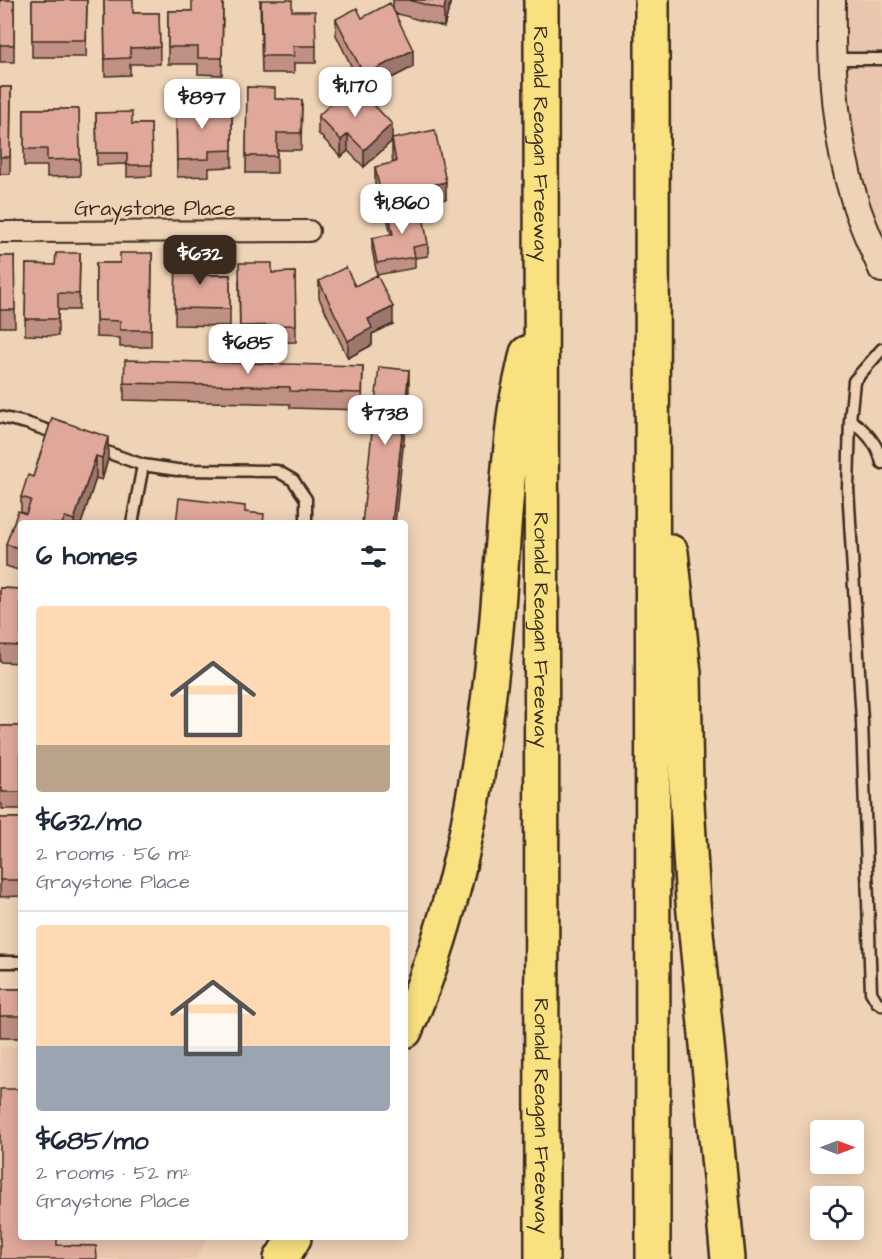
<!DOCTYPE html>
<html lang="en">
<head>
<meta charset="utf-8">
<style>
  :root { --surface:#fff; --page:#f6f6f7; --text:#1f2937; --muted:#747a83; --line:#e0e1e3; --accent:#3b2a1e }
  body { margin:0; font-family:"Architects Daughter",sans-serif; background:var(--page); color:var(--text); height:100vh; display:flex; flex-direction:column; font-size:22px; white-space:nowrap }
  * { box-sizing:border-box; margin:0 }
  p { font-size:20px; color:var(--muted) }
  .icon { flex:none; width:33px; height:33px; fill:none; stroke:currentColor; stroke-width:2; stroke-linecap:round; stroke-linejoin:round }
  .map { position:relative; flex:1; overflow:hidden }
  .side { position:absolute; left:18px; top:520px; width:390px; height:720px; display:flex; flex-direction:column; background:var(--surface); border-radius:6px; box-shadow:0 3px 15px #0003 }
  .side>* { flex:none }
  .needle { width:39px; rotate:90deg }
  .fabs { position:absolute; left:810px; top:1120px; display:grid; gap:12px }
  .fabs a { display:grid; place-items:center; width:54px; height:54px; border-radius:6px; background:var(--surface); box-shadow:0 3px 15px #0003; font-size:30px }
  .price { position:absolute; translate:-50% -51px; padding:0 14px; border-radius:12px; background:#fff; color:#222; font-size:20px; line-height:39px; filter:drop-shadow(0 2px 3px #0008) }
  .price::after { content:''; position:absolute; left:50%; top:36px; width:18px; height:14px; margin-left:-9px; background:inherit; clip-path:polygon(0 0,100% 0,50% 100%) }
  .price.active { background:var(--accent); color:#fff }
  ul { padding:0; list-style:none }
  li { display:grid; align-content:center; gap:12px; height:318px; padding:0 18px }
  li+li { border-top:2px solid var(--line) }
  li span { display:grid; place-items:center; height:186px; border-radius:6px; color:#555 }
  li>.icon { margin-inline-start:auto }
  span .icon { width:108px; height:108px; fill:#fffc; stroke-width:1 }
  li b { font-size:26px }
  h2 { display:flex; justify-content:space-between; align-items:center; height:72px; padding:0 18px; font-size:26px }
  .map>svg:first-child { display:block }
  .built { fill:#eac6ae }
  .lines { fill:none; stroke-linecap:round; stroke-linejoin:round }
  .service-casing { stroke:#3b2a1e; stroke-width:15 }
  .minor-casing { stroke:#3b2a1e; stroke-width:24 }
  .tertiary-casing { stroke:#3b2a1e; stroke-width:30 }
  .motorway-casing { stroke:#3b2a1e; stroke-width:38 }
  .service { stroke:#efd3b6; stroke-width:10 }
  .minor { stroke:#efd3b6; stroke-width:20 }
  .tertiary { stroke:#efd3b6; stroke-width:26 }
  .motorway { stroke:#fae180; stroke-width:33 }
  .wall { fill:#c19084; stroke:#3b2a1e; stroke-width:1.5 }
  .shaded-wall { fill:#9d766c; stroke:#3b2a1e; stroke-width:1.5 }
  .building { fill:#e0a89a; stroke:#3b2a1e; stroke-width:1.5 }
  .labels { text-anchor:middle; stroke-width:4.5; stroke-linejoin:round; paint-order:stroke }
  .street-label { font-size:21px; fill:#3b2a1e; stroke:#efd3b6 }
</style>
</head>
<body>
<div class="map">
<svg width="882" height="1259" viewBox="0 0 882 1259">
  <rect width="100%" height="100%" fill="#efd3b6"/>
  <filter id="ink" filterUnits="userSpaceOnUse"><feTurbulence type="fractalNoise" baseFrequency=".0167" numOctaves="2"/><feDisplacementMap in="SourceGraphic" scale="12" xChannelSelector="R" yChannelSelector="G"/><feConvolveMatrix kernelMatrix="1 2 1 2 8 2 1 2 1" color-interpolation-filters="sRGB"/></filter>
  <g filter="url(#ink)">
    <path class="built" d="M839,0H882V251L858,201L839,69Z
      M0,1047H21V1238H207L196,1259H0Z"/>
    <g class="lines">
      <defs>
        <path id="service" d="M832,59H882
          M882,349L854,381L850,420L848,488L862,721L871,992L877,1002L882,1005
          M0,417L26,423L61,435
          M850,420C865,430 878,445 882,463
          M95,448L143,465L177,470L277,471L293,480L306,499V524
          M132,524L143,465
          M0,962H21"/>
        <path id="minor" d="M0,232L309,231"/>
        <path id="tertiary" d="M832,0C831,71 834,136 856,205C863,227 873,248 882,269"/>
        <g id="motorway">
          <path id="s1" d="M541,0L542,1259"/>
          <path d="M652,0L653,1259"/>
          <path d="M671,552L684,673L686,788L693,902L728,1259"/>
          <path d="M405,1031C455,917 478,791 492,669C502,583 504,496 515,411C518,391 523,372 527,353"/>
          <path d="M281,1259L294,1238"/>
        </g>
      </defs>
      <use href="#service" class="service-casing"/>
      <use href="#minor" class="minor-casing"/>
      <use href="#tertiary" class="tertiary-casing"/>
      <use href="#motorway" class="motorway-casing"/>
      <use href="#service" class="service"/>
      <use href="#minor" class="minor"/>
      <use href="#tertiary" class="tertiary"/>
      <use href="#motorway" class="motorway"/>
    </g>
    <path class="wall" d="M0,0H14V62H0Z
      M32,0H87L86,57H32Z
      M104,0L133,13H159L160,64H130V75L105,76Z
      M223,0L222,75L198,74V64H168V11H192Z
      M260,0L292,11L316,46V63H294V73H262Z
      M393,0H451L444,27L395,13L413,67L364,92L336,35V19L362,18L393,11Z
      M0,87H11L10,174H0Z
      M247,87L275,99L302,100L301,150H277V173H246Z
      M176,101L209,109L232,108V167L209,168V176L177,177Z
      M24,109H79L80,176L47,177V166H24Z
      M96,113L132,124H151L152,176L127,177V164L97,165Z
      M318,116L392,139L446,199L407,207L428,244V256L415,258V268L377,275L372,249V238L391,234L388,222V211L381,212L375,184V167L393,163L392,156V141L364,167L348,151L341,157L318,133Z
      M80,253L79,310H58V336L25,335L26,264L55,265Z
      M152,253L151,347H120V338L96,337V263H120Z
      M176,255L203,275H230V326L175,325Z
      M0,256H14L15,327H0Z
      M295,272L296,342L240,343L239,280L272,273Z
      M319,281L355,286L393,324L372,334V345L348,358L319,298Z
      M363,366L362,410L290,408V404L124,400V383Z
      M52,418L108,459L102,480L96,478L81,524H21V571L6,566V544L21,512V497L33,477Z
      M0,588L21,589V663L0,662Z
      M0,726H21V809H2V804H0Z
      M0,818H21V896L0,897Z
      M0,989H21V1038H0Z"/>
    <path class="shaded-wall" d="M446,0H451L444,27V10Z
      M413,50V67L364,92V75Z
      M392,124V141L364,167V150Z
      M348,134V151L341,157V140Z
      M446,182V199L381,212V195Z
      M393,307V324L372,334V345L348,358V341L368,319Z
      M409,370V392L395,524H392Z
      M108,437V459L102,480V458Z
      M96,456V478L81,524H74V520Z"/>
    <path class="building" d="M0,0H14V45H0Z
      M32,0H87L86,40H32Z
      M104,0H133V13H159L160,47L130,48V58L105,59Z
      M192,0H223L222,58H198V47H168V11H192Z
      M261,0H292V11H315L316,46H293L294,56H262Z
      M409,0H446L444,10Z
      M390,3L413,50L364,75L336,19L357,8L362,18Z
      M353,83L392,124L364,150L348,134L341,140L318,116Z
      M0,87H11L10,157H0Z
      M247,87L275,88V99L302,100L301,133H277V156H246Z
      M209,100V109L232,108V150L209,151V159L177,160L176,101Z
      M24,109H79L80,159L47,160V149H24Z
      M132,112V124H151L152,165H127V153H97L96,113Z
      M435,130L446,182L381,195L375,167L396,162L392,139Z
      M421,204L428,244L413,247L415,257L377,263L372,238L393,234L388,210Z
      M56,253H80L79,294L58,293V319H25L26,264L55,265Z
      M120,253H152L151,330H120V321L96,320V263H120Z
      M176,255H203V275H230V309L175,308Z
      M0,256H14L15,310H0Z
      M239,263H272V273L295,272L296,325L240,326Z
      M346,267L355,286L377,275L393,307L368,319L372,328L348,341L319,281Z
      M125,360L363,366L362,393L290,391V387L124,383Z
      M379,367L409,370L392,524H362Z
      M52,418L108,437L102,458L96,456L74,520L65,517L62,524H21V549L6,544L18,511L26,514L31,500L21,497L28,475L33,477Z
      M179,498L245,506V512L264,514L263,524H176Z
      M0,588L21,589V646L0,645Z
      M0,726H21V792H2V787H0Z
      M0,818H21V880H0Z
      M0,989H21V1016H0Z
      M0,1089H21V1238H57V1245L96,1246L97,1259H0Z"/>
  </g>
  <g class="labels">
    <g class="street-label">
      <text dy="7" stroke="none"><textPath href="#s1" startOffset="144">Ronald Reagan Freeway</textPath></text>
      <text x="155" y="215">Graystone Place</text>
      <text dy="7" stroke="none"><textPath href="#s1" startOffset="630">Ronald Reagan Freeway</textPath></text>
      <text dy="7" stroke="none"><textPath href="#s1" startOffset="1116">Ronald Reagan Freeway</textPath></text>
    </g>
  </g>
</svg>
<div class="fabs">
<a><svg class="needle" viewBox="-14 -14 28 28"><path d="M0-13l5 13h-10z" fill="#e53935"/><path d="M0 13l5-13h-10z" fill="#747a83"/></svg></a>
<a><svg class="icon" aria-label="locate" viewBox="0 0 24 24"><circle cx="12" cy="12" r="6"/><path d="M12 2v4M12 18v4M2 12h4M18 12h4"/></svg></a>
</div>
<b class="price" style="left:355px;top:118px">$1,170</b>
<b class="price" style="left:202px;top:130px">$897</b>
<b class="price" style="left:402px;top:235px">$1,860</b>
<b class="price active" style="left:200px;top:286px">$632</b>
<b class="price" style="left:248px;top:375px">$685</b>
<b class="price" style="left:385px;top:446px">$738</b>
<section class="side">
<h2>6 homes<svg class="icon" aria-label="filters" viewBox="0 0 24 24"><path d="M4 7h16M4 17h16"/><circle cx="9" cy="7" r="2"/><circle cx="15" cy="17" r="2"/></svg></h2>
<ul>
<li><span style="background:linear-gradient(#ffd9b3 75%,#b9a48a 0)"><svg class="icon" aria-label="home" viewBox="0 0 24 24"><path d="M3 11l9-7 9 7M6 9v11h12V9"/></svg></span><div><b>$632/mo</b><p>2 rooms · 56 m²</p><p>Graystone Place</p></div></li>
<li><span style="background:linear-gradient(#ffd9b3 65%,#9aa5b1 0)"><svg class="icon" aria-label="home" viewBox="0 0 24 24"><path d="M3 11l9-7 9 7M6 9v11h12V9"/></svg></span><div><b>$685/mo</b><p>2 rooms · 52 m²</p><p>Graystone Place</p></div></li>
</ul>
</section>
</div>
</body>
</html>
